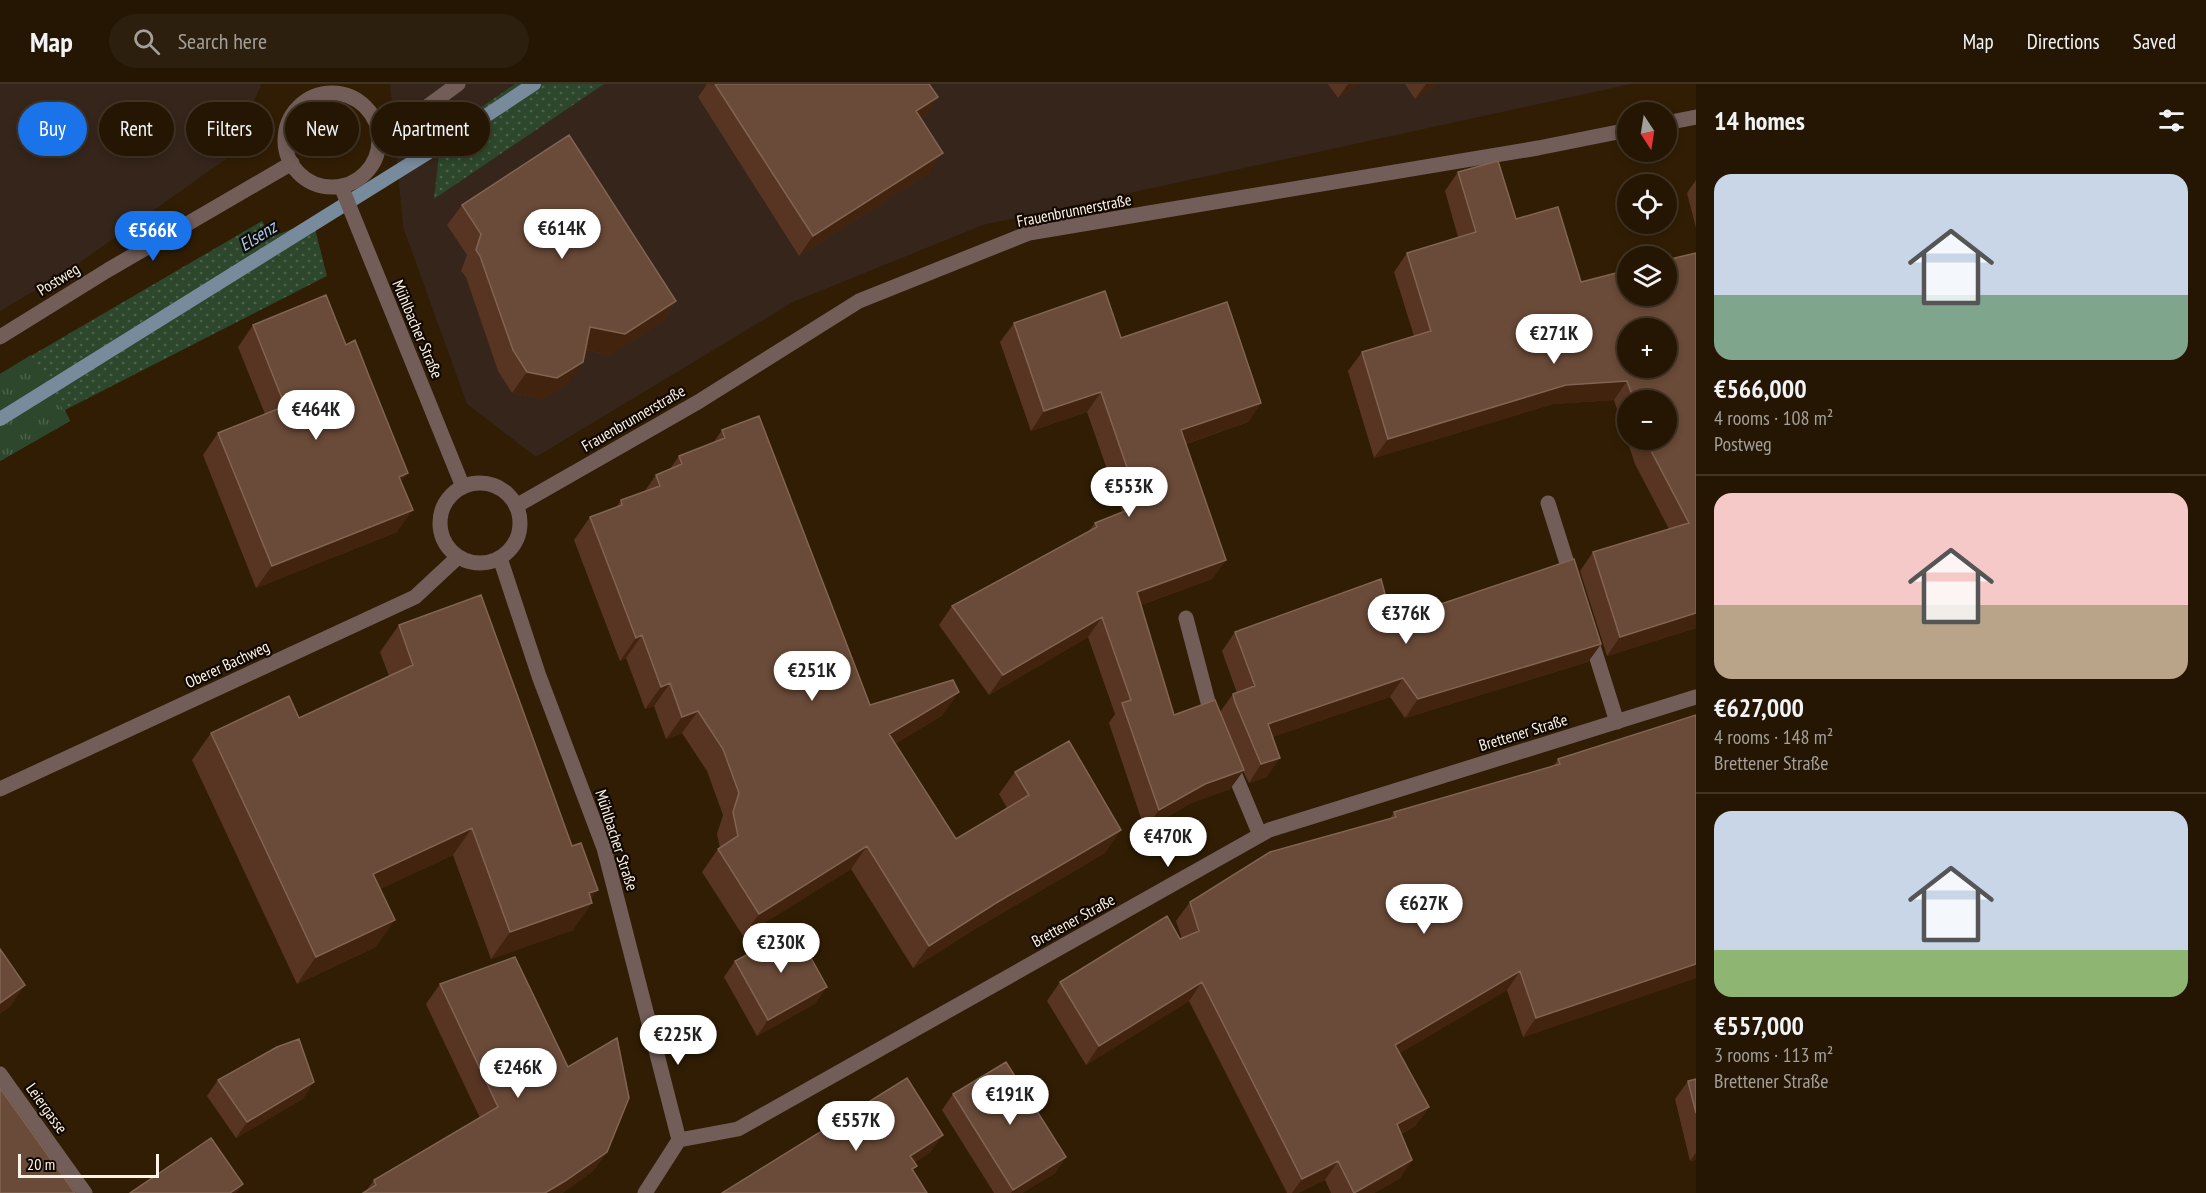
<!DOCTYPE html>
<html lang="en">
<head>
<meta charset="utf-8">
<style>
  :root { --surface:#241603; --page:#2c1f0d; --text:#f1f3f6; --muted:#a39f9a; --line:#413525; --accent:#1a73e8 }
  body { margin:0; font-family:"PT Sans Narrow",sans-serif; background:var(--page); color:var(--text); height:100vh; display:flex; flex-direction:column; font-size:22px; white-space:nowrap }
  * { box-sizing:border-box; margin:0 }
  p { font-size:20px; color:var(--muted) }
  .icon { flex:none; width:33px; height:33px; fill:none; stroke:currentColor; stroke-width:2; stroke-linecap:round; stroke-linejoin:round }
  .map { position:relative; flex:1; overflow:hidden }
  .panel { display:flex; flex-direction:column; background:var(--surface); width:510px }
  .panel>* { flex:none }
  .guide { position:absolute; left:18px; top:18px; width:570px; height:54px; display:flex; gap:12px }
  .needle { width:39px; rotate:168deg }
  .tools { position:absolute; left:1617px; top:18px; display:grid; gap:12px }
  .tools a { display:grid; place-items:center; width:60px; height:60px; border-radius:50%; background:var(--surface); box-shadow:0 3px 9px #0003,0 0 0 2px var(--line); font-size:30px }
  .scale { position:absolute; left:18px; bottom:15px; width:141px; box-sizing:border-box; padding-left:6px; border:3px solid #fdf3e7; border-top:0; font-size:16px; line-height:21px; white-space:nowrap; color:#fdf3e7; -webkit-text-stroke:4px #120902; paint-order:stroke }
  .price { position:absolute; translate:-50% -51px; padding:0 14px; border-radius:21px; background:#fff; color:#222; font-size:20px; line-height:39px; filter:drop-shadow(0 2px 3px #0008) }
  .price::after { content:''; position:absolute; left:50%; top:36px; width:18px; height:14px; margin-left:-9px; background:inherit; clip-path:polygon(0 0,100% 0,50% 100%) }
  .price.current { background:var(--accent); color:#fff }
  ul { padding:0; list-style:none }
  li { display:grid; align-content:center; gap:12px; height:318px; padding:0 18px }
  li+li { border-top:2px solid var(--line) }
  li span { display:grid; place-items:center; height:186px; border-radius:18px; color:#555 }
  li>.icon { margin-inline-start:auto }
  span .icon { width:108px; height:108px; fill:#fffc; stroke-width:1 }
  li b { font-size:26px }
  h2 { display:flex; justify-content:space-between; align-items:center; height:72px; padding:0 18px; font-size:26px }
  .pill { padding:0 21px; border-radius:27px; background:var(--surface); box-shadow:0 3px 9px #0003,0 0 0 2px var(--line); font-size:21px; line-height:54px }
  .pill.current { background:var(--accent); color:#fff }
  header { display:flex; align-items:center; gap:36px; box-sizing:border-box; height:84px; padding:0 30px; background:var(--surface); border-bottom:2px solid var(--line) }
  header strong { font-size:28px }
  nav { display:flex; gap:33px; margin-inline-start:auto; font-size:21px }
  .search { width:420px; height:54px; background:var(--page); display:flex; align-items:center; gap:15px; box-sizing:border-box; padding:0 21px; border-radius:33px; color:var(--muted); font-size:22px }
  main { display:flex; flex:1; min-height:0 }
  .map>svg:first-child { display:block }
  .commercial { fill:#35251b }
  .grass { fill:url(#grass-dots) }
  .park { fill:url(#park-tufts) }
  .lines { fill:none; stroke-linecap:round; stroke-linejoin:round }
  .stream { stroke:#778b9d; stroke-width:14 }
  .minor { stroke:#725d58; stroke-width:15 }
  .wall { fill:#583523; fill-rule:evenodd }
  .shaded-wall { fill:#41230e }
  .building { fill:#6a4a38; stroke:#816453; stroke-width:1.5; fill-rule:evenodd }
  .labels { text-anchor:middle; stroke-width:4.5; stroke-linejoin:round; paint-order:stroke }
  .street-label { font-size:16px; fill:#fdf3e7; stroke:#120902 }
  .water-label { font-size:18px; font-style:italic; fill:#a1ccf6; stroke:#120902 }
</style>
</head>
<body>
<header>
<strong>Map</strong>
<div class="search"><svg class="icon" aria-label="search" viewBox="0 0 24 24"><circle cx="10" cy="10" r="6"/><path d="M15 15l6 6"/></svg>Search here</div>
<nav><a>Map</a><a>Directions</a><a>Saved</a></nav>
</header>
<main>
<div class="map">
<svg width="1696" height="1109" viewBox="0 0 1696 1109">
  <defs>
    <pattern id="grass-dots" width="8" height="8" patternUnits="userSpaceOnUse" patternTransform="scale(1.5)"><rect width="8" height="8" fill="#2c472b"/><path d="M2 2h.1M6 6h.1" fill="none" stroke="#4c624a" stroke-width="1.8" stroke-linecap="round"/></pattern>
    <pattern id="park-tufts" width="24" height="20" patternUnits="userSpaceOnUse" patternTransform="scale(1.5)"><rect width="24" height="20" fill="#2c472b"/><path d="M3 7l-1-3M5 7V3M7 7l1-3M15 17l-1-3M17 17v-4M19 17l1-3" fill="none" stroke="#4c624a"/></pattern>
  </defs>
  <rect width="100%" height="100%" fill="#301d04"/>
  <path class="commercial" d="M0,0H260L261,2L226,75L65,189L0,227Z
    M390,0H1631L983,141L793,218L536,373L467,320L403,143Z"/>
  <path class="grass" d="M515,0H604L434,115L441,51Z
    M262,137L271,153L313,137L327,192L65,326L70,337L0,377V290Z"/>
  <path class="park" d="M31,271L70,337L0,377V290Z"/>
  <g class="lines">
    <path class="stream" d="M0,335L466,45L534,0"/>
    <path class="minor" d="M285 56a47 47 0 1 1 94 0a47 47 0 1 1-94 0Z
      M1666,39L1696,33
      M379,49L417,30L458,0
      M341,102L463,403
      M0,253L108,186L292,79
      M440 439a40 40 0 1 1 80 0a40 40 0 1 1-80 0Z
      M1548,419L1572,495
      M516,422L698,318L859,217L1029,149L1538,64L1628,46
      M500,474L539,592L604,764L679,1056
      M1186,534L1213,637
      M1589,549L1617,638
      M1230,679L1260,751
      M0,705L415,513L458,473
      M0,990L85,1109
      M645,1109L679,1056L738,1045L1269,746L1696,613"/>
  </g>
  <path class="wall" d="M707,0L938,13L924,33L921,35L929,89L799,172L698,13Z
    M1328,0H1359L1338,14Z
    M1405,0H1438L1415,15Z
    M1458,88L1516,135L1581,198L1696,169V544L1607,572L1580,487L1593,468L1669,445L1635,380L1614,316L1553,320L1374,374L1348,287L1362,268L1414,252L1394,188L1407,169L1458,153L1445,107ZM1628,316H1666V356H1628Z
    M1696,96V144L1687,109Z
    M462,121L676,217L662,238L610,271L585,266L569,298L543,315L512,309L498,287L466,193L461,187L467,171L447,141Z
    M1014,239L1121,254L1261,319L1248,338L1186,360L1226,476L1212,495L1141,521L1174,631L1220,628L1233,610L1237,609L1222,567L1235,548L1391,532L1601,560L1588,578L1405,634L1390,613L1272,653L1267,693L1249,699L1243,687L1230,705L1191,719L1145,746L1109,639L1115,630L1088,553L989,611L939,541L952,522L1088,448L1095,439L1122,428L1087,328L1031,347L1000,258Z
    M253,241L401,398L397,448L256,504L203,371L218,349L265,330L238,263Z
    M722,346L870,621L943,631L895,660L956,755L1007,724L999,710L1015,688L1105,769L980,842L913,884L851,785L743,852L702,788L718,765L720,764L717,750L723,731L707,687L682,649L666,655L654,622L645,625L626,574L620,577L574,456L590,433L616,424L621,416L644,408L656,391L670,385L679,372L713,359Z
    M399,541L591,816L573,846L491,875L453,771L380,805L376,863L297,900L192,676L211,649L299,634L389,592L380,568Z
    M1696,631V894L1523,953L1507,906L1400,969L1429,1023L1415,1042L1401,1050L1412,1076L1399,1095L1374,1109H1331L1325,1096L1298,1109H1287L1189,917L1086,981L1047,917L1060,898L1182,855L1176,837L1190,818L1390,735L1394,728L1553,683L1558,675Z
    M735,877L816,919L757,952L724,893Z
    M440,900L607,1068L592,1088L366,1107L374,1096L480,1034L426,920Z
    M1696,995V1076L1690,1077L1675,1015L1688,997Z
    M218,996L304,1014L236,1054L207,1012Z
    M953,1010L1066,1073L1055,1089L1022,1109H994L942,1026Z"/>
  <path class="shaded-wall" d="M1348,0H1359L1338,14Z
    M1426,0H1438L1415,15Z
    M938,13L924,33L903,46L916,27Z
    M943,69L929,89L799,172L813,152Z
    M676,217L662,238L610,271L576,264L590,243Z
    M583,278L569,298L543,315L512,309L527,288Z
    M1627,297L1614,316L1553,320L1374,374L1388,355L1566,301Z
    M1101,308L1087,328L1031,347L1044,327Z
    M1261,319L1248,338L1167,366L1181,346Z
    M408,389L392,411L399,393Z
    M413,426L397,448L256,504L272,482Z
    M1226,476L1212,495L1124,527L1137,508Z
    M1696,529V544L1607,572L1620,553Z
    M1102,533L1088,553L989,611L1003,591Z
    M642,551L626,574L620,577L636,554Z
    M1601,560L1588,578L1405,634L1418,615Z
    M1403,594L1390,613L1255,659L1268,640Z
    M670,599L654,622L645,625L661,603Z
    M959,608L943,631L874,673L889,650Z
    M698,627L682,649L666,655L682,633Z
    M1280,674L1267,693L1249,699L1261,680Z
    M1244,686L1230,705L1191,719L1145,746L1159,726L1205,700Z
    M472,744L453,771L355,817L373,790Z
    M1121,746L1105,769L980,842L913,884L929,862L996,819Z
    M867,762L851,785L743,852L759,830Z
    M598,806L588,820L592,819L573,846L491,875L510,848L589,809Z
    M395,836L376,863L297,900L316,873Z
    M1696,880V894L1523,953L1536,934Z
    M1520,887L1507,906L1382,980L1395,961Z
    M1202,898L1189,917L1086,981L1099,962Z
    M25,901L10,923L0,930V919Z
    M827,903L816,919L757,952L768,936Z
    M314,998L304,1014L236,1054L247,1038Z
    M1429,1023L1415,1042L1384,1059L1397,1040Z
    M943,1051L930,1069L897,1090L910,1072Z
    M607,1068L592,1088L563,1109H545Z
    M1696,1069V1076L1690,1077Z
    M1066,1073L1055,1089L1022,1109H1011L1013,1106Z
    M1412,1076L1399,1095L1374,1109H1354Z
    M1338,1077L1325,1096L1298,1109H1292L1302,1095Z
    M243,1100L237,1109H230Z"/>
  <path class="building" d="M715,0H929L938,13L916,27L943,69L813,152Z
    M569,51L676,217L625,250L590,243L583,278L557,294L527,288L513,266L480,172L476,166L481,150L462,121Z
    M1498,77L1516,135L1558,123L1581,198L1628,186V212H1666V176L1696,169V529L1620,553L1593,468L1689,439L1648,361L1647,356H1666V316H1634L1627,297L1566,301L1388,355L1362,268L1431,247L1407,169L1476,148L1458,88ZM1628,244H1666V284H1628Z
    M1105,207L1121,254L1227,218L1261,319L1181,346L1226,476L1137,508L1174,631L1215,616L1244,686L1205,700L1159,726L1122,619L1131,616L1102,533L1003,591L952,522L1097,443L1095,439L1140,421L1101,308L1044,327L1014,239Z
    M326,211L346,261L355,256L369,292L408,389L399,393L413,426L272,482L218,349L285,322L253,241Z
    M759,332L870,621L953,596L959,608L889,650L956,755L1029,711L1015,688L1069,657L1121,746L996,819L929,862L867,762L759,830L718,765L738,752L733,728L739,709L723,665L698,627L682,633L670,599L661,603L642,551L636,554L590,433L622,421L621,416L660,402L656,391L682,380L679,372L725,354L722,346Z
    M1574,475L1601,560L1418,615L1403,594L1268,640L1280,674L1261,680L1235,618L1233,610L1255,602L1235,548L1381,495L1391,532L1444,519Z
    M481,511L572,762L581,759L598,806L589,809L592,819L510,848L472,744L373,790L395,836L316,873L211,649L289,612L299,634L413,581L399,541Z
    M1696,631V880L1536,934L1520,887L1395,961L1429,1023L1397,1040L1412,1076L1354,1109L1338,1077L1302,1095L1202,898L1099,962L1060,898L1167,832L1180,855L1199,847L1190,818L1270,768L1396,733L1394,728L1560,680L1558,675Z
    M795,845L827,903L768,936L735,877Z
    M0,865L25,901L0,919Z
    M515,873L568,983L617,954L629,1014L607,1068L565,1097L545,1109H363L376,1101L374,1096L498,1023L440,900Z
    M299,955L314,998L247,1038L218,996L277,963Z
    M1006,978L1066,1073L1013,1106L953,1010Z
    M907,994L943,1051L910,1072L917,1082L912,1085L927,1109H722Z
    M1696,995V1029L1688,997Z
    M0,1004L75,1109H0Z
    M211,1054L243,1100L230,1109H130Z"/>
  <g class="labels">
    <g class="street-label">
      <text transform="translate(1074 126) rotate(-11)" y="6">Frauenbrunnerstraße</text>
      <text transform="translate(58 195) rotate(-32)" y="6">Postweg</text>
      <text transform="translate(418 245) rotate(67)" y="6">Mühlbacher Straße</text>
      <text transform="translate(633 334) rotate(-30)" y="6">Frauenbrunnerstraße</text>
      <text transform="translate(227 580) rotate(-25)" y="6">Oberer Bachweg</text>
      <text transform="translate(1523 648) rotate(-17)" y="6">Brettener Straße</text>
      <text transform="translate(617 756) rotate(72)" y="6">Mühlbacher Straße</text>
      <text transform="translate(1073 836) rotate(-29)" y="6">Brettener Straße</text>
      <text transform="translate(47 1024) rotate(54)" y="6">Leiergasse</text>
    </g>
    <g class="water-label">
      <text transform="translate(258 152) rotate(-32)" y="6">Elsenz</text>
    </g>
  </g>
</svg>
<div class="tools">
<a><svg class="needle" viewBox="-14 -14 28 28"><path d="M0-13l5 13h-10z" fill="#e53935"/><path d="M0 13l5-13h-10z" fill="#a39f9a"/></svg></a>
<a><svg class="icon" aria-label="locate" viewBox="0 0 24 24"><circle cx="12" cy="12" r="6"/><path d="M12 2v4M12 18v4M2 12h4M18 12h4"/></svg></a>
<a><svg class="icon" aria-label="layers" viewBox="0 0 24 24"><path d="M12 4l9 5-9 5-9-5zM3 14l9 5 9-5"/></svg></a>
<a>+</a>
<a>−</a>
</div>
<div class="scale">20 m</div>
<b class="price" style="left:562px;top:176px">€614K</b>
<b class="price current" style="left:153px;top:178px">€566K</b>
<b class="price" style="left:1554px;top:281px">€271K</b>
<b class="price" style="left:316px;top:357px">€464K</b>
<b class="price" style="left:1129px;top:434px">€553K</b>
<b class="price" style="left:1406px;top:561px">€376K</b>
<b class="price" style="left:812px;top:618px">€251K</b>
<b class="price" style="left:1168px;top:784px">€470K</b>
<b class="price" style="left:1424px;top:851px">€627K</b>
<b class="price" style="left:781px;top:890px">€230K</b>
<b class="price" style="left:678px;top:982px">€225K</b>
<b class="price" style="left:518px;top:1015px">€246K</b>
<b class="price" style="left:1010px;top:1042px">€191K</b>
<b class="price" style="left:856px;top:1068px">€557K</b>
<div class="guide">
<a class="pill current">Buy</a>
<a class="pill">Rent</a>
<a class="pill">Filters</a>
<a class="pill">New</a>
<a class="pill">Apartment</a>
</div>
</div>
<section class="panel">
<h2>14 homes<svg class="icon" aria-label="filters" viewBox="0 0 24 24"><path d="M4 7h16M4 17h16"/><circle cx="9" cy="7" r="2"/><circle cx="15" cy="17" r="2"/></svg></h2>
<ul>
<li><span style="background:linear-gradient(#c9d6e8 65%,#7fa58c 0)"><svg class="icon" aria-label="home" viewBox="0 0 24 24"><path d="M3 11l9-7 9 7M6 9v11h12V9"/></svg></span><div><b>€566,000</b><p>4 rooms · 108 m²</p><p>Postweg</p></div></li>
<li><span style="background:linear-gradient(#f6c9c9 60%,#b9a48a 0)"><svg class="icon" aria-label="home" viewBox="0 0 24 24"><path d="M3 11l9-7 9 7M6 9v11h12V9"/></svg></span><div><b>€627,000</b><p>4 rooms · 148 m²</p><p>Brettener Straße</p></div></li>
<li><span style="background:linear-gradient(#c9d6e8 75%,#8fb573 0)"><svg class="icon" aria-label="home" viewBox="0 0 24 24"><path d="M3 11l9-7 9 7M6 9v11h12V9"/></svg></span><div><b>€557,000</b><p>3 rooms · 113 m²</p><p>Brettener Straße</p></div></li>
</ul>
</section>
</main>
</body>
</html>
